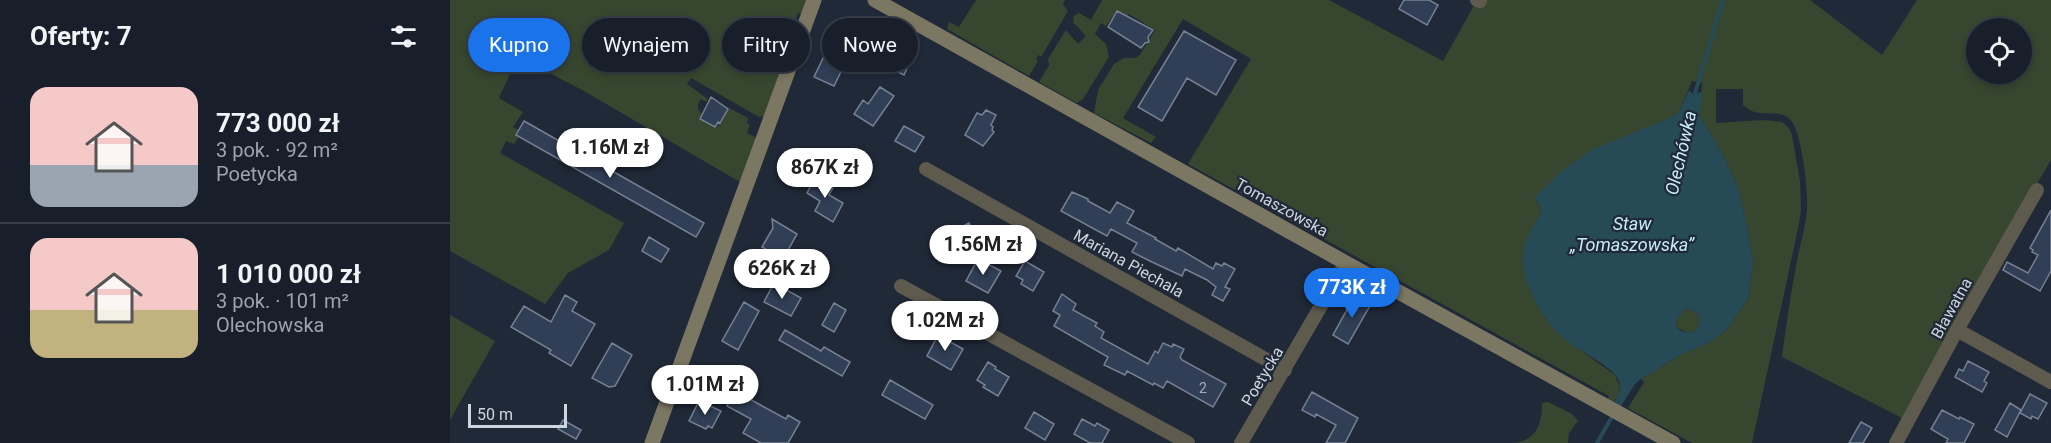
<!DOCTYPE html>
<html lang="pl">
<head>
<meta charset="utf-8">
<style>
  :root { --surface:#181f2a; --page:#252c36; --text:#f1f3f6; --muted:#9fa2a8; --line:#363d47; --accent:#1a73e8 }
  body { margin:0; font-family:Roboto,sans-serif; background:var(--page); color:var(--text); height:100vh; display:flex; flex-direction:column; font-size:22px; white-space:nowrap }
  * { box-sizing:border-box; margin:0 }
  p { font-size:20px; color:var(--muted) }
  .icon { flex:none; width:33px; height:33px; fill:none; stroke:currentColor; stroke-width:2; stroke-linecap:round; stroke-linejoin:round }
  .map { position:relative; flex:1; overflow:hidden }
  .drawer { display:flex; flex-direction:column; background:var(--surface); width:450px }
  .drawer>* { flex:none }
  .hud { position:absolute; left:18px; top:18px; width:570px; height:54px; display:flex; gap:12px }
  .controls { position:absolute; left:1516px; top:18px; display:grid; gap:12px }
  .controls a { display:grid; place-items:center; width:66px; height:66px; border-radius:50%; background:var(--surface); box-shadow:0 3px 9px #0003,0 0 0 2px var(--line); font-size:30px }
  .scale { position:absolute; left:18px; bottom:15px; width:99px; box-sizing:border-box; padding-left:6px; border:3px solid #cfd5df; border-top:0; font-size:16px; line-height:21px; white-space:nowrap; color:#cfd5df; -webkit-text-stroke:4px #202938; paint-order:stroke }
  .price { position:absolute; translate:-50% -51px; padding:0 14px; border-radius:21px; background:#fff; color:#222; font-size:20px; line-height:39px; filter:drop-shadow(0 2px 3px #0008) }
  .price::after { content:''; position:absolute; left:50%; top:36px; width:18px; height:14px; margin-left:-9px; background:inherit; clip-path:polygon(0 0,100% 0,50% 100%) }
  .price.active { background:var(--accent); color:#fff }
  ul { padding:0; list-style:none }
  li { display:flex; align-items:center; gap:18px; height:150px; padding:0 30px }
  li+li { border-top:2px solid var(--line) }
  li span { display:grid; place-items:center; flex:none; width:168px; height:120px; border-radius:18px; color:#555 }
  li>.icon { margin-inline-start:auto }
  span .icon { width:72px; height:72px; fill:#fffc; stroke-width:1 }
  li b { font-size:26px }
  h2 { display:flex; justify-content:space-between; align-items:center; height:72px; padding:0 30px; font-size:26px }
  .chip { padding:0 21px; border-radius:27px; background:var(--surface); box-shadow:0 3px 9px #0003,0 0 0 2px var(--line); font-size:21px; line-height:54px }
  .chip.active { background:var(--accent); color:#fff }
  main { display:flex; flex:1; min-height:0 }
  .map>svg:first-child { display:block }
  .green { fill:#37462f; fill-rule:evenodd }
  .water { fill:#274b56; fill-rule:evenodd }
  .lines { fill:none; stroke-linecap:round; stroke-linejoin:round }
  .stream { stroke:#274b56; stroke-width:4 }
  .building { fill:#303e56; stroke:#768193; stroke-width:1.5 }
  .street { stroke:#5e5b4e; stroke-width:14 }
  .secondary { stroke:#7c7762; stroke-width:15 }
  .labels { text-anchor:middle; stroke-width:4.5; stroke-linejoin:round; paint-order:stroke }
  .number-label { font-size:14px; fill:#a7afbd }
  .street-label { font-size:16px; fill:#cfd5df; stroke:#202938 }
  .water-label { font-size:18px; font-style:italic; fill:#c4ecf9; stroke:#202938 }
</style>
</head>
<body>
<main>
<section class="drawer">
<h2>Oferty: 7<svg class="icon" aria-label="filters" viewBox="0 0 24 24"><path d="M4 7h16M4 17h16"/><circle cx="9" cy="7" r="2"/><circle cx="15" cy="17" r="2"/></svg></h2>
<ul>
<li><span style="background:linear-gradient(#f6c9c9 65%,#9aa5b1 0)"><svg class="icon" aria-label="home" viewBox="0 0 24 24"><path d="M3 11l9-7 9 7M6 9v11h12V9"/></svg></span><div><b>773 000 zł</b><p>3 pok. · 92 m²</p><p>Poetycka</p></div></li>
<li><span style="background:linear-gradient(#f6c9c9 60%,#c2b280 0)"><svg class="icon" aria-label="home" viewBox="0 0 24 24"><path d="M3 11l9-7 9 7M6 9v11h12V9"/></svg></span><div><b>1 010 000 zł</b><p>3 pok. · 101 m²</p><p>Olechowska</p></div></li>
</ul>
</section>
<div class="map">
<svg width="1601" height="443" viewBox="0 0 1601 443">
  <rect width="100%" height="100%" fill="#202938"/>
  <path class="green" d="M0,0H357L351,14L348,13L339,35L342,37L314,116L309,117L241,78L237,84L258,99L256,102L251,99C246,107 247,108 252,114L249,119L265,128L270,124L279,108L298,118L297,123L300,125L297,133L307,138L290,182L134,91L78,62L61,72L49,98L73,112L63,127L68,130L66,134L69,136L64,144L56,141L50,153L174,223L159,250L118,273L95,304L0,251Z
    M526,0H615L613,4L618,11L591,57L588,55L586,58L588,61L579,76L497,29L499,22L509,27Z
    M652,0H879L993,61L1027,0H1360L1432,55L1467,0H1601V160L1504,324L1452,418L1332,357C1336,327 1340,296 1346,266C1349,247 1356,227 1357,208C1358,191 1352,135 1342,122C1330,105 1311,122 1293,105V89H1266V123L1314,120L1332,122L1339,128L1342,135L1350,181L1351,210L1349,224L1302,443H1242L1178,408L1194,382L1191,379L1230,355L1258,343L1276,330L1298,299L1303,262L1295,216L1287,185L1273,155L1249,115L1252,83L1242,81L1230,110L1222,117L1168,140L1086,200L1092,211L1078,237L1094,316L1118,341L1165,375L1170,387L1169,395L1164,402L1158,399L1159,396L738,164L801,59L733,19L673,118L706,137L701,143L644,113L648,90L664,64L674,58H685L690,55L705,30L679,14L677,16L667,10L656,26L651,23L645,34L656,44L659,57L633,99L627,103L589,82L599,65L598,59L616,30L628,44L636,36L624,23L623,24L624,16L629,13L641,20ZM1527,28H1572V74H1527Z
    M1237,308L1247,313L1250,321L1247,330L1238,333L1226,327L1227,318Z
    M0,315L45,341L0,420Z
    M1098,402L1122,414L1128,421L1119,433L1118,443H1065C1087,439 1092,424 1092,403Z"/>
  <path class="water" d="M1239,90L1244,95L1250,92L1252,95L1249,115L1273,155L1287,185L1295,216L1303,262L1298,299L1276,330L1258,343L1230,355L1191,379L1185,384L1171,406L1164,402C1170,394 1173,385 1166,376C1158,365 1134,353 1121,344C1097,327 1070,284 1073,253C1075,238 1085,224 1092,211L1085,197L1112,171L1144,149L1222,117L1230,110ZM1237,308L1247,313L1250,321L1247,330C1239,334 1233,333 1226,327L1227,318Z"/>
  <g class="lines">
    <path class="stream" d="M1243,100L1273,0
      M1147,443L1163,415"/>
  </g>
  <path class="building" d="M954,0H979L988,5L977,25L949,9Z
    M667,11L703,30L698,37L699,42L695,43L691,48L658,27Z
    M398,31L460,62L454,75L402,49L384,86L364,77L377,50L388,55Z
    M734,31L786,60L766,95L737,78L712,121L688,107Z
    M430,87L444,96L423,126L404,114L413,100L418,104Z
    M261,97L278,109L270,123L268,122L265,127L250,119Z
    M536,110L546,115L541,125L543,127L542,130L544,132L533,146L515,135L527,113L532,115Z
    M74,121L254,223L246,237L66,135Z
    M454,126L474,137L465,152L445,141Z
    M366,176L384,186L379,195L393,203L383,222L365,211L370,201L357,193Z
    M622,192L638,199V201L660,213L667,202L684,211L677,223L706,238L705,239L726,251L728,248L763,269L766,263L772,266L774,263L785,269L775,287L780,289L773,301L762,295L766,287L757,280L735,269L732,276L702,262L682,252L687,243L661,229L657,236L611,211Z
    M1601,210V271L1590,291L1553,270L1557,262L1578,273L1588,255L1582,252L1583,250L1580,248Z
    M322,219L347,234L333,259L312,247L323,228Z
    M519,223L529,242L497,259L487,239Z
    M199,237L219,249L211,262L192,251Z
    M528,259L551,271L538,293L516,281Z
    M575,261L594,272L583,291L571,284L573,280L566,276Z
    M324,283L351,298L341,316L314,302Z
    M612,294L626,304L623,310L647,323L645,326L654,332L651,338L698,364L705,351L708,353L713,343L722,347L723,344L734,349L730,357L732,360L776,384L763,407L717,381L713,388L704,383L703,385L677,371L675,375L654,365L658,357L604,326L610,315L603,311Z
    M115,295L127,302L122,311L145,324L121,366L99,353L101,350L61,327L74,306L101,322Z
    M905,295L921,304L898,344L883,335Z
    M294,302L309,311L288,350L272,341Z
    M384,303L396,310L384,332L372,325Z
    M335,330L371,351L374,347L400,362L392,376L329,340Z
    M488,335L513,349L501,370L477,356Z
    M162,343L182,355L165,386L159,387L142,378Z
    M1518,361L1539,372L1534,381L1537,383L1532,392L1505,377L1509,369L1513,371Z
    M538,362L546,367L545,369L559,377L548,396L533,387L535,385L527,380Z
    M440,380L483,405L475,419L432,395Z
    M285,391L336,419L338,415L350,422L338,443H311L293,433L301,419L277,406Z
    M862,392L908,418L895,443H876L886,425L866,414L865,417L852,410Z
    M1580,394L1597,403L1588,419L1582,416L1581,419L1570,413Z
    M249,401L271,411L262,428L258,426L256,429L239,421Z
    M1560,403L1571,410L1557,437L1545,430Z
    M1492,410L1509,419L1510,417L1524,424L1514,443H1496L1498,439L1481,429Z
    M584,412L604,424L595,440L575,428Z
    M632,419L645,426L647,423L659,430L652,443H640L624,434Z
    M113,420L131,430L126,439L108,429Z
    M1411,422L1422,428L1413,443H1399Z"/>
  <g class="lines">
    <path class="street" d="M1027,0L1030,1
      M476,169L835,370
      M451,286L738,443
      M1507,330L1601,382
      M791,443L896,263
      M1446,443L1507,330L1587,190"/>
    <path class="secondary" d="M425,0L896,263L1223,443
      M202,443L364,0"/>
  </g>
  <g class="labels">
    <g class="number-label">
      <text x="753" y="393">2</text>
    </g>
    <g class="street-label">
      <text transform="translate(832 207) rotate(29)" y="6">Tomaszowska</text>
      <text transform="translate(679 263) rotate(29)" y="6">Mariana Piechala</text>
      <text transform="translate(1501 308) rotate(-61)" y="6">Bławatna</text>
      <text transform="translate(812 376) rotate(-59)" y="6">Poetycka</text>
    </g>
    <g class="water-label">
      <text transform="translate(1231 153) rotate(-77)" y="6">Olechówka</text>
      <text x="1182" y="230">Staw<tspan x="1182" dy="21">„Tomaszowska”</tspan></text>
    </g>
  </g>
</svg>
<div class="controls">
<a><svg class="icon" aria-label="locate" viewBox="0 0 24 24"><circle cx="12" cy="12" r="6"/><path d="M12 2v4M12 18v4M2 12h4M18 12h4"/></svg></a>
</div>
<div class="scale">50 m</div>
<b class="price" style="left:160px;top:179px">1.16M zł</b>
<b class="price" style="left:375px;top:199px">867K zł</b>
<b class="price" style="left:533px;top:276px">1.56M zł</b>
<b class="price" style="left:332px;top:300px">626K zł</b>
<b class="price active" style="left:902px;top:319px">773K zł</b>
<b class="price" style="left:495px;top:352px">1.02M zł</b>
<b class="price" style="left:255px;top:416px">1.01M zł</b>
<div class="hud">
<a class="chip active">Kupno</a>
<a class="chip">Wynajem</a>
<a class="chip">Filtry</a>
<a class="chip">Nowe</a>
</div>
</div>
</main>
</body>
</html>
